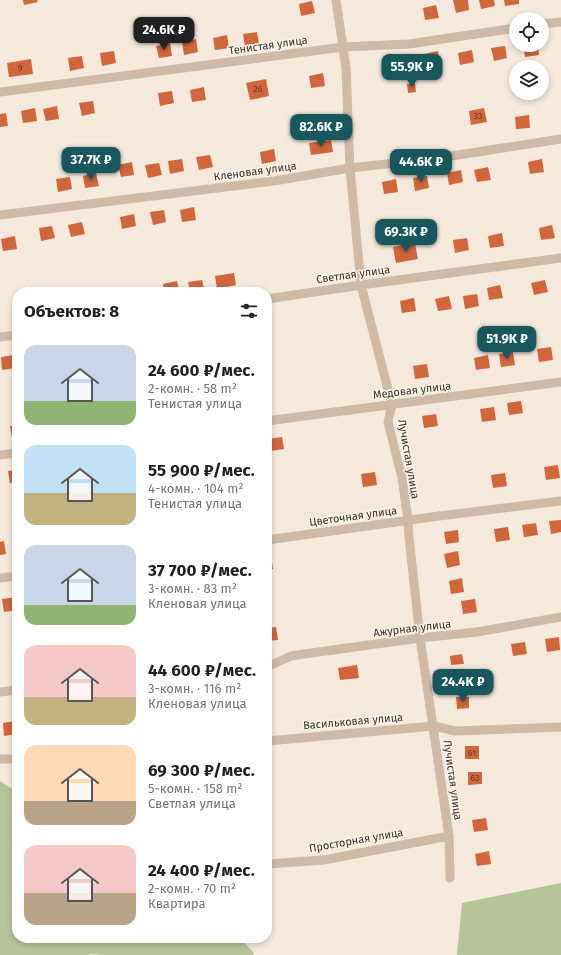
<!DOCTYPE html>
<html lang="ru">
<head>
<meta charset="utf-8">
<style>
  :root { --surface:#fff; --page:#f2f2f2; --text:#202124; --muted:#757577; --accent:#19575f }
  body { margin:0; font-family:"Fira Sans",sans-serif; background:var(--page); color:var(--text); height:100vh; display:flex; flex-direction:column; font-size:15px; white-space:nowrap }
  * { box-sizing:border-box; margin:0 }
  p { font-size:13px; color:var(--muted) }
  .icon { flex:none; width:22px; height:22px; fill:none; stroke:currentColor; stroke-width:2; stroke-linecap:round; stroke-linejoin:round }
  .map { position:relative; flex:1; overflow:hidden }
  .details { position:absolute; left:12px; top:287px; width:260px; height:656px; display:flex; flex-direction:column; background:var(--surface); border-radius:16px; box-shadow:0 2px 6px #0003 }
  .details>* { flex:none }
  .fabs { position:absolute; left:509px; top:12px; display:grid; gap:8px }
  .fabs a { display:grid; place-items:center; width:40px; height:40px; border-radius:50%; background:var(--surface); box-shadow:0 2px 6px #0003; font-size:20px }
  .price { position:absolute; translate:-50% -34px; padding:0 9px; border-radius:8px; background:var(--accent); color:#fff; font-size:13px; line-height:26px; filter:drop-shadow(0 1px 2px #0008) }
  .price::after { content:''; position:absolute; left:50%; top:24px; width:12px; height:9px; margin-left:-6px; background:inherit; clip-path:polygon(0 0,100% 0,50% 100%) }
  .price.current { background:#222; color:#fff }
  ul { padding:0; list-style:none }
  li { display:flex; align-items:center; gap:12px; height:100px; padding:0 12px }
  li span { display:grid; place-items:center; flex:none; width:112px; height:80px; border-radius:12px; color:#555 }
  li>.icon { margin-inline-start:auto }
  span .icon { width:48px; height:48px; fill:#fffc; stroke-width:1 }
  li b { font-size:17px }
  h2 { display:flex; justify-content:space-between; align-items:center; height:48px; padding:0 12px; font-size:17px }
  .map>svg:first-child { display:block }
  .green { fill:#b5c599 }
  .building { fill:#d1663c }
  .lines { fill:none; stroke-linecap:round; stroke-linejoin:round }
  .minor { stroke:#cebaa6; stroke-width:9 }
  .labels { text-anchor:middle; stroke-width:3; stroke-linejoin:round; paint-order:stroke }
  .number-label { font-size:9px; fill:#5f3c2c }
  .street-label { font-size:11px; fill:#392e27; stroke:#fbf3e8 }
</style>
</head>
<body>
<div class="map">
<svg width="561" height="955" viewBox="0 0 561 955">
  <rect width="100%" height="100%" fill="#f4e9db"/>
  <path class="green" d="M0,781L17,792V938H240L253,952L254,955H102L91,954L88,955H0Z
    M561,883V955H457L462,903Z"/>
  <path class="building" d="M23,0H37L38,2L24,5Z
    M453,0H468L469,10L456,13Z
    M479,0H494L495,6L481,9Z
    M504,0H519V4L505,6Z
    M312,1L315,13L301,16L299,4Z
    M436,5L439,18L425,20L423,8Z
    M257,32L259,44L245,47L243,34Z
    M227,35L229,48L215,50L213,38Z
    M196,39L198,52L184,55L182,42Z
    M170,43L172,56L159,58L156,46Z
    M523,45H538L539,55L525,57Z
    M505,46L507,58L494,61L491,48Z
    M472,50L474,62L460,65L458,53Z
    M114,51L116,63L102,66L100,53Z
    M438,51L441,64L427,66L424,54Z
    M82,56L84,68L70,71L68,58Z
    M31,59L33,74L9,77L7,63Z
    M323,73L325,86L311,88L309,76Z
    M266,79L269,96L250,100L246,83Z
    M415,83L416,92L408,93L407,84Z
    M204,87L206,100L192,102L190,90Z
    M172,91L174,103L160,106L158,93Z
    M93,101L95,113L82,116L79,103Z
    M57,106L59,119L46,121L43,109Z
    M35,108L37,121L23,123L21,111Z
    M484,108L487,122L471,125L469,111Z
    M6,113L8,126L0,127V114Z
    M529,115L530,128L516,129L515,117Z
    M331,140L333,152L311,155L309,143Z
    M274,149L276,161L262,164L260,152Z
    M210,155L213,167L199,170L196,157Z
    M182,159L184,171L170,174L168,161Z
    M542,159L544,172L530,174L528,162Z
    M132,162L134,175L121,177L118,165Z
    M159,163L162,175L148,178L145,165Z
    M488,167L491,180L477,182L474,170Z
    M461,170L463,182L449,185L447,173Z
    M96,173L99,186L85,188L83,176Z
    M427,176L429,188L415,191L413,178Z
    M70,177L72,189L58,192L56,179Z
    M396,179L398,192L384,194L382,182Z
    M194,207L196,220L182,222L180,210Z
    M164,210L166,222L153,225L150,212Z
    M134,214L136,226L122,229L120,217Z
    M82,222L85,234L71,237L68,225Z
    M552,225L555,238L541,240L539,228Z
    M52,226L55,238L41,241L39,228Z
    M502,233L504,246L490,248L488,236Z
    M15,236L17,249L3,251L1,239Z
    M467,238L469,250L455,253L453,240Z
    M415,243L418,259L396,263L393,247Z
    M234,273L236,285L217,289L215,276Z
    M202,280L205,292H190L188,282Z
    M545,280L548,292L534,295L531,283Z
    M177,281L179,292H164L163,284Z
    M500,285L503,298L489,300L487,288Z
    M146,287L147,292H133L132,290Z
    M477,294L479,306L465,309L463,296Z
    M449,296L452,309L438,311L435,299Z
    M414,298L416,311L402,313L400,301Z
    M551,347L553,360L539,362L537,349Z
    M513,352L515,365L501,367L499,354Z
    M15,355L16,368L2,370L1,357Z
    M488,355L490,368L476,370L474,358Z
    M427,364L429,377L415,379L413,366Z
    M521,401L523,413L509,415L507,403Z
    M494,407L496,420L482,422L480,409Z
    M436,414L438,426L424,428L422,416Z
    M17,425V437L12,438L10,426Z
    M282,437L284,449L270,451L268,439Z
    M558,465L560,478L546,480L544,467Z
    M17,470V482L10,483L8,471Z
    M375,472L377,485L363,487L361,474Z
    M505,473L507,486L493,488L491,475Z
    M561,520V532L551,534L549,521Z
    M536,523L538,535L524,537L522,525Z
    M508,527L510,540L496,542L494,529Z
    M458,530L459,542L446,544L444,532Z
    M4,541L6,554L0,555V542Z
    M458,551L460,565L447,568L444,554Z
    M267,555H271L273,569L267,570Z
    M462,578L464,592L451,594L449,581Z
    M16,597L17,610L4,612L2,599Z
    M475,599L477,612L463,614L461,601Z
    M276,627L278,640L267,641V628Z
    M559,637L560,650L547,652L545,639Z
    M525,642L527,654L513,656L511,644Z
    M462,654L464,664L451,665L450,656Z
    M357,665L359,678L340,680L338,668Z
    M456,697H469V708L457,709Z
    M15,721L17,734L4,736L3,723Z
    M465,746H479V759H465Z
    M468,772H482V784L468,785Z
    M486,818L488,830L474,832L472,820Z
    M489,851L491,864L477,866L475,854Z"/>
  <g class="lines">
    <path class="minor" d="M336,0L346,68L350,168L361,285L392,405L388,422L402,478L408,520L409,537L420,638L449,836L450,878
      M542,24L561,22
      M0,92L343,47L409,44L516,28
      M0,215L274,181L350,168L432,159L561,139
      M267,299L361,285L561,258
      M0,337L17,335
      M267,421L561,382
      M0,455L17,453
      M267,540L439,516L561,501
      M0,578L17,576
      M267,667L291,656L304,654L420,638L477,632L561,617
      M0,692L17,690
      M267,741L434,726L455,731L561,727
      M0,759H17
      M267,864L324,860L449,836"/>
  </g>
  <g class="labels">
    <g class="number-label">
      <text x="20" y="71">9</text>
      <text x="258" y="92">26</text>
      <text x="478" y="119">33</text>
      <text x="472" y="756">61</text>
      <text x="475" y="781">63</text>
    </g>
    <g class="street-label">
      <text transform="translate(268 45) rotate(-8)" y="4">Тенистая улица</text>
      <text transform="translate(255 171) rotate(-8)" y="4">Кленовая улица</text>
      <text transform="translate(353 274) rotate(-8)" y="4">Светлая улица</text>
      <text transform="translate(412 390) rotate(-7)" y="4">Медовая улица</text>
      <text transform="translate(409 459) rotate(80)" y="4">Лучистая улица</text>
      <text transform="translate(353 516) rotate(-8)" y="4">Цветочная улица</text>
      <text transform="translate(412 628) rotate(-7)" y="4">Ажурная улица</text>
      <text transform="translate(353 721) rotate(-5)" y="4">Васильковая улица</text>
      <text transform="translate(453 780) rotate(82)" y="4">Лучистая улица</text>
      <text transform="translate(356 840) rotate(-10)" y="4">Просторная улица</text>
    </g>
  </g>
</svg>
<div class="fabs">
<a><svg class="icon" aria-label="locate" viewBox="0 0 24 24"><circle cx="12" cy="12" r="6"/><path d="M12 2v4M12 18v4M2 12h4M18 12h4"/></svg></a>
<a><svg class="icon" aria-label="layers" viewBox="0 0 24 24"><path d="M12 4l9 5-9 5-9-5zM3 14l9 5 9-5"/></svg></a>
</div>
<b class="price current" style="left:164px;top:51px">24.6K ₽</b>
<b class="price" style="left:412px;top:88px">55.9K ₽</b>
<b class="price" style="left:321px;top:148px">82.6K ₽</b>
<b class="price" style="left:91px;top:181px">37.7K ₽</b>
<b class="price" style="left:421px;top:183px">44.6K ₽</b>
<b class="price" style="left:406px;top:253px">69.3K ₽</b>
<b class="price" style="left:507px;top:360px">51.9K ₽</b>
<b class="price" style="left:463px;top:703px">24.4K ₽</b>
<section class="details">
<h2>Объектов: 8<svg class="icon" aria-label="filters" viewBox="0 0 24 24"><path d="M4 7h16M4 17h16"/><circle cx="9" cy="7" r="2"/><circle cx="15" cy="17" r="2"/></svg></h2>
<ul>
<li><span style="background:linear-gradient(#c9d6e8 70%,#8fb573 0)"><svg class="icon" aria-label="home" viewBox="0 0 24 24"><path d="M3 11l9-7 9 7M6 9v11h12V9"/></svg></span><div><b>24 600 ₽/мес.</b><p>2-комн. · 58 m²</p><p>Тенистая улица</p></div></li>
<li><span style="background:linear-gradient(#bfe0f5 60%,#c2b280 0)"><svg class="icon" aria-label="home" viewBox="0 0 24 24"><path d="M3 11l9-7 9 7M6 9v11h12V9"/></svg></span><div><b>55 900 ₽/мес.</b><p>4-комн. · 104 m²</p><p>Тенистая улица</p></div></li>
<li><span style="background:linear-gradient(#c9d6e8 75%,#8fb573 0)"><svg class="icon" aria-label="home" viewBox="0 0 24 24"><path d="M3 11l9-7 9 7M6 9v11h12V9"/></svg></span><div><b>37 700 ₽/мес.</b><p>3-комн. · 83 m²</p><p>Кленовая улица</p></div></li>
<li><span style="background:linear-gradient(#f6c9c9 65%,#c2b280 0)"><svg class="icon" aria-label="home" viewBox="0 0 24 24"><path d="M3 11l9-7 9 7M6 9v11h12V9"/></svg></span><div><b>44 600 ₽/мес.</b><p>3-комн. · 116 m²</p><p>Кленовая улица</p></div></li>
<li><span style="background:linear-gradient(#ffd9b3 70%,#b9a48a 0)"><svg class="icon" aria-label="home" viewBox="0 0 24 24"><path d="M3 11l9-7 9 7M6 9v11h12V9"/></svg></span><div><b>69 300 ₽/мес.</b><p>5-комн. · 158 m²</p><p>Светлая улица</p></div></li>
<li><span style="background:linear-gradient(#f6c9c9 60%,#b9a48a 0)"><svg class="icon" aria-label="home" viewBox="0 0 24 24"><path d="M3 11l9-7 9 7M6 9v11h12V9"/></svg></span><div><b>24 400 ₽/мес.</b><p>2-комн. · 70 m²</p><p>Квартира</p></div></li>
</ul>
</section>
</div>
</body>
</html>
